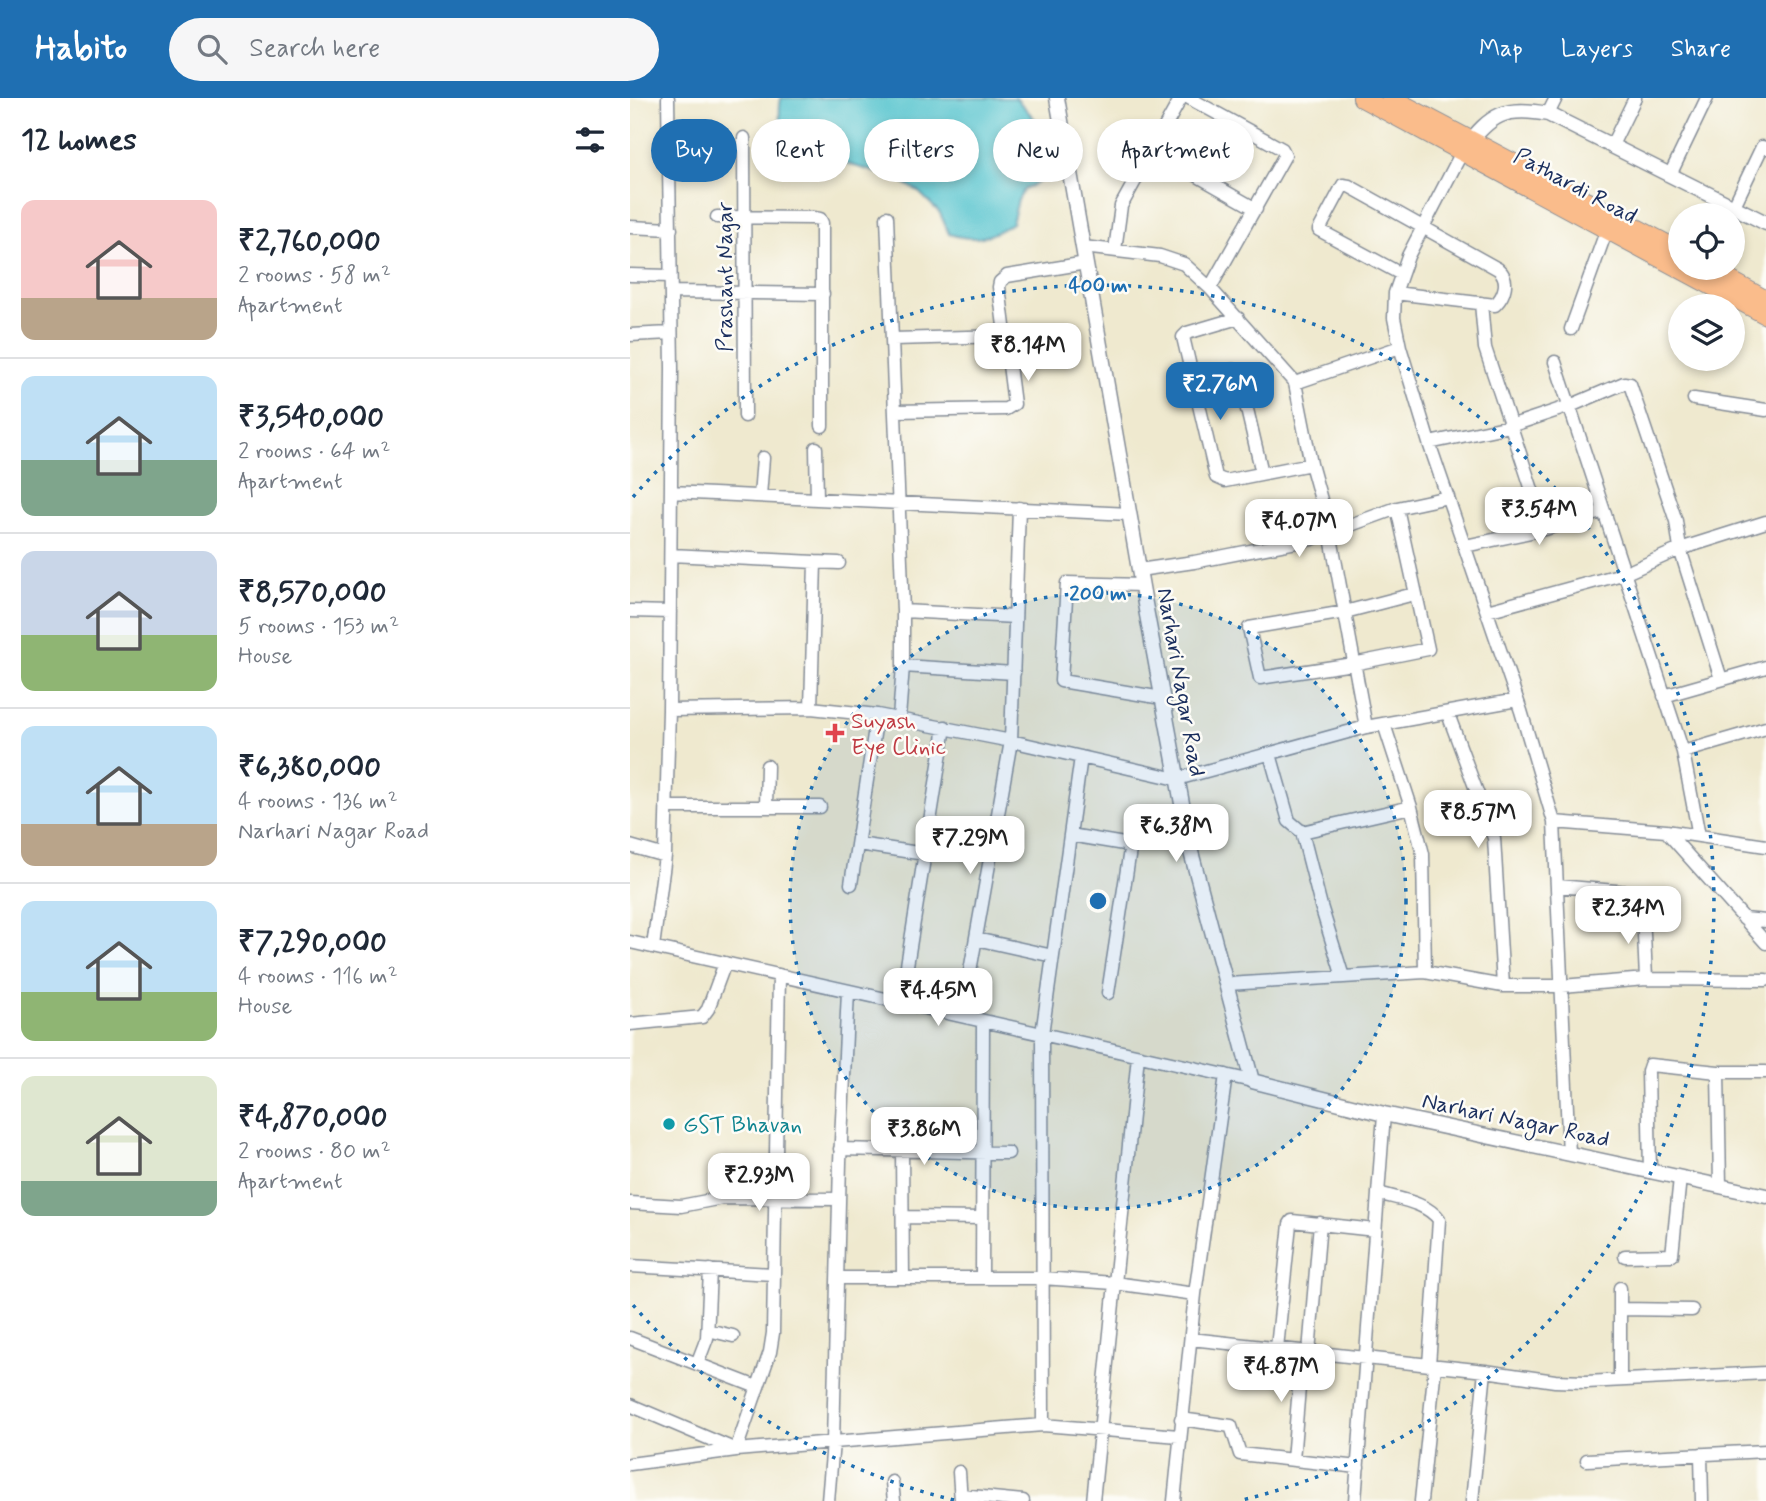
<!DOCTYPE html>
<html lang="en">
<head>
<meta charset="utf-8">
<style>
  :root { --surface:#fff; --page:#f6f6f7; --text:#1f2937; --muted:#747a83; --line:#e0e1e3; --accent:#1f6fb2 }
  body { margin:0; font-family:Mynerve,sans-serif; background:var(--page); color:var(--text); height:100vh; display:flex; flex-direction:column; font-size:26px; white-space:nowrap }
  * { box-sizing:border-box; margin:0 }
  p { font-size:23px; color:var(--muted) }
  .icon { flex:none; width:38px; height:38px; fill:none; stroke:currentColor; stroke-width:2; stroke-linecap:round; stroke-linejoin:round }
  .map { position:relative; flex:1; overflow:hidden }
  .side { display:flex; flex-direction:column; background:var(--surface); width:630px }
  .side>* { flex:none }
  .guide { position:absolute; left:21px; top:21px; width:665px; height:63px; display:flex; gap:14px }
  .buttons { position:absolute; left:1038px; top:105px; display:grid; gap:14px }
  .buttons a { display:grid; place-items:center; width:77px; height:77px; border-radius:50%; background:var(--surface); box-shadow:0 4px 10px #0003; font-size:35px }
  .price { position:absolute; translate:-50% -60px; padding:0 16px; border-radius:14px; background:#fff; color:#222; font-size:23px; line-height:46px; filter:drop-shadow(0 2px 4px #0008) }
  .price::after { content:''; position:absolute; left:50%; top:42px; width:21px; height:16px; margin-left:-10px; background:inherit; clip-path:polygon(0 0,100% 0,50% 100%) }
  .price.current { background:var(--accent); color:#fff }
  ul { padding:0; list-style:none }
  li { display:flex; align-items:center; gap:21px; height:175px; padding:0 21px }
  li+li { border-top:2px solid var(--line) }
  li span { display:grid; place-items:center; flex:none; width:196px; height:140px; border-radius:14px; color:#555 }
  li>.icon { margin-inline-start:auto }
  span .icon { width:84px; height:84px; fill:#fffc; stroke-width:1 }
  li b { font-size:30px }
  h2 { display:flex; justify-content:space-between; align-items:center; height:84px; padding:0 21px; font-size:30px }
  .pill { padding:0 24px; border-radius:32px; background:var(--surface); box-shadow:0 4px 10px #0003; font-size:24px; line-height:63px }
  .pill.current { background:var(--accent); color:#fff }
  header { display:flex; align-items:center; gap:42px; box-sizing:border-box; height:98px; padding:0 35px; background:var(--accent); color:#fff }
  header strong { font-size:33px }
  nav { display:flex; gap:38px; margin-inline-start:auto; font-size:24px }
  .search { width:490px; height:63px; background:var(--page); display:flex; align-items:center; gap:18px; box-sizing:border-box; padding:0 24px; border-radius:38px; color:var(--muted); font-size:26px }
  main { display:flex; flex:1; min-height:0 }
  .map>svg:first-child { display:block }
  .water { fill:#58c5cf; stroke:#3a7a96; stroke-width:2 }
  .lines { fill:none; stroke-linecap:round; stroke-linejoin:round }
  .minor-casing { stroke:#858c96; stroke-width:15 }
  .tertiary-casing { stroke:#858c96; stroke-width:17 }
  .primary-casing { stroke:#858c96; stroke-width:20 }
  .minor { stroke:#fff; stroke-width:12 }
  .tertiary { stroke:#fff; stroke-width:14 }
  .primary { stroke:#fabc8b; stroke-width:18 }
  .ring { fill:none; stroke:#1f6fb2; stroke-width:3.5; stroke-dasharray:3.5 7 }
  .health-dot { fill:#e0444e; stroke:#fdfcf7; stroke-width:2.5 }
  .culture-dot { fill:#0f9aa8; stroke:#fdfcf7; stroke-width:2.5 }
  .labels { text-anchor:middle; stroke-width:5; stroke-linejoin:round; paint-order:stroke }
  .street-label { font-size:23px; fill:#1b2f5e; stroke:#fdfcf7 }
  .health-label { font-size:23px; fill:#be3a42; stroke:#fdfcf7; text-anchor:start }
  .culture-label { font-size:23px; fill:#0d838f; stroke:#fdfcf7; text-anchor:start }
  .centre { fill:#1f6fb2; stroke:#fdfcf7; stroke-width:3.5 }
  .ring-label { font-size:21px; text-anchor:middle; font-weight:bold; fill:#1f6fb2; stroke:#fdfcf7; stroke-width:5; stroke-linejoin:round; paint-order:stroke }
</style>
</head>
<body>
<header>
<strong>Habito</strong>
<div class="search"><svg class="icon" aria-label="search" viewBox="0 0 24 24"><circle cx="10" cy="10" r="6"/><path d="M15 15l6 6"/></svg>Search here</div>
<nav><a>Map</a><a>Layers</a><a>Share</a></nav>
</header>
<main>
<section class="side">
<h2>12 homes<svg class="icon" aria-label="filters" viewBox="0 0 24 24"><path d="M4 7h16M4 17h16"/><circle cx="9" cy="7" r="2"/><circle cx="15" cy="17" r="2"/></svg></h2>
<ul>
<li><span style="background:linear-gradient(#f6c9c9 70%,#b9a48a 0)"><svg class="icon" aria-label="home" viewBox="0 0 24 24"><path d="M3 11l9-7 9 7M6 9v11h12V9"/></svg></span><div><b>₹2,760,000</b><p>2 rooms · 58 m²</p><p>Apartment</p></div></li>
<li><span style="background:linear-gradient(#bfe0f5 60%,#7fa58c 0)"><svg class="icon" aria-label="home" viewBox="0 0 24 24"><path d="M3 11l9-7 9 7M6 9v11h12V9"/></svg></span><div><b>₹3,540,000</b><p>2 rooms · 64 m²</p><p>Apartment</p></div></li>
<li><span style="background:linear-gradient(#c9d6e8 60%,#8fb573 0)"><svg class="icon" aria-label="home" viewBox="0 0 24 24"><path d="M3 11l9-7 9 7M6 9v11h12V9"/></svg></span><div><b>₹8,570,000</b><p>5 rooms · 153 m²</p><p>House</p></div></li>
<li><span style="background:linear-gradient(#bfe0f5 70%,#b9a48a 0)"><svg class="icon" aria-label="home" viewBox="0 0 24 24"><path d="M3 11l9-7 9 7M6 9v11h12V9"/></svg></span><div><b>₹6,380,000</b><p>4 rooms · 136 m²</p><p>Narhari Nagar Road</p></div></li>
<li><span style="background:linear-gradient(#bfe0f5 65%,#8fb573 0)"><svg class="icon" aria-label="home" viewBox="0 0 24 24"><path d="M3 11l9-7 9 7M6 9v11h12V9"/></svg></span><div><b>₹7,290,000</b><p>4 rooms · 116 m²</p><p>House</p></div></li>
<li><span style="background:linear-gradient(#dfe7d0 75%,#7fa58c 0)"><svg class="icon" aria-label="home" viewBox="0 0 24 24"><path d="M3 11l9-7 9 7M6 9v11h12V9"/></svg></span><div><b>₹4,870,000</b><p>2 rooms · 80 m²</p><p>Apartment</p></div></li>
</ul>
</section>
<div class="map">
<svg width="1136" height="1403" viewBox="0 0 1136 1403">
  <rect width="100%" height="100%" fill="#fdfcf7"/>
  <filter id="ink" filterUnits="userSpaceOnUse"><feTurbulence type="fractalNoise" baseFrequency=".0143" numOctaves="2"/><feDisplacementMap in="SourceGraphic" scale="14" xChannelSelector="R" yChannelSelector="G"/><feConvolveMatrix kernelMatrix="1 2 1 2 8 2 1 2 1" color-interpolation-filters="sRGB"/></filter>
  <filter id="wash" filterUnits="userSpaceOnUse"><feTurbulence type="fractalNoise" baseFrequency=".00686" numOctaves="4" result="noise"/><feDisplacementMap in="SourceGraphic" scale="28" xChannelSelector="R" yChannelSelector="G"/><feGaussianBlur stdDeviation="1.57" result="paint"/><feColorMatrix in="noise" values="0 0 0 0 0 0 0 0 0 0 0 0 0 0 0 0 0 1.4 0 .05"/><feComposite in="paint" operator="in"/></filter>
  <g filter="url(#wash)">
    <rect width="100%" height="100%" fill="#efe9cf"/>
    <path class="water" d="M151,0H386L420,38L428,56C420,74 415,84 395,90L388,102L382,125C360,140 345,144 319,136L310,115L288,93L265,80L211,64L177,71C155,54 146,26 151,0Z"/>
  </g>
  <g filter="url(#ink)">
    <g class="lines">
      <defs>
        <path id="minor" d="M559,0L652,51L655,57L580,190
          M918,16L926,0
          M114,40L115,318
          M982,47L1005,0
          M522,52L626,111
          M832,54L778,158L765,195L764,220L770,249L799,345L891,613L924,724L939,1056
          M1040,77L1077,0
          M1103,110L1132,49L1136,50
          M87,119L183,120L190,121L192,125V328
          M257,119L273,513V568L269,620
          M0,129L41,131
          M453,149L530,158L554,166L580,190L665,285L681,366L700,434L736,629
          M485,152L491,108L551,0
          M0,177L40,178
          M41,194L193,196
          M765,195L865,207C875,197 880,181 868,171L719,88L713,87L689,132L771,176
          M851,205L855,250L915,431
          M608,220L557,235L553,239L586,379L595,383L681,366
          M941,231L977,131
          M0,237L41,235
          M263,241L375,238
          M925,264L1053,654L1069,738
          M563,281L602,272L608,273L632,375
          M665,285L770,249
          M1064,301L1136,312
          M266,313L376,311L384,306L369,189L370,184L377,178L456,165
          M799,345L880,328L940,308L994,285L1000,286L1046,423L1050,451L1091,581
          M186,350L187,401
          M41,394L500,416
          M130,398L133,360
          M767,410L798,551L723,566L630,580L619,530L715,514L784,496
          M835,448L915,431L974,413
          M41,457L185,464L181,610
          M185,464L209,465
          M509,472L564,464L682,441L767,410L818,399
          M511,487L437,485L431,583L532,600
          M0,513L40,514
          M273,513L385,519
          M857,513L996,475L1050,451L1136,424
          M273,568L384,575
          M1034,598L1136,569
          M39,612L181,610L247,617L381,643L547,681L736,629L887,602
          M818,616L864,740L873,888
          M754,626L781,709L793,756L795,874
          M1053,654L1136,630
          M640,656L659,723L672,734
          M36,709H190
          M136,709L137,668
          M924,724L1036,733L1136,748
          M1036,733L1136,845
          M440,737L494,746L500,752L478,895
          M228,746L295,756
          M0,748L35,758
          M221,786L247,617
          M927,788L1033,797
          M1013,814L1016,881
          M1114,821L1136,823
          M346,841L423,858
          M0,844L622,983
          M23,849L35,758L39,612L42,270L38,0
          M713,879L691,808L672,734L781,709
          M598,886L795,874L873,888H932L1016,881L1136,882
          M271,905L315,629
          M332,918L381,643L389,410
          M0,926L72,919L78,911L95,865
          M1088,974L1090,1088
          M210,1051L378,1055
          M272,1052L273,1180
          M1020,1074L1018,973L1020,967L1088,974H1136
          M748,1095C767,1101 797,1104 809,1122L799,1267
          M0,1105L51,1108L92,1100L209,1101
          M273,1119L352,1120
          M995,1158L1042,1157L1050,1080
          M0,1168L144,1176
          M207,1180H412L484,1185L565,1196
          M352,1180L353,923
          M990,1211L1062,1212
          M78,1232L103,1238
          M0,1240L127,1289
          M561,1241L855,1273L925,1283L956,1284L1136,1275
          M647,1250L660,1126L662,1123L745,1132
          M679,1254L690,1125
          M67,1266L77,1240L80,1172
          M990,1282V1190
          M0,1307L106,1352L140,1254L143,1235L149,877
          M551,1321L601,1328L610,1356L728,1369
          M413,1327L412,936L451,659
          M1071,1356L1072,1403
          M663,1362L672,1253
          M957,1362L1136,1353
          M0,1366L106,1352L413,1327L549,1338
          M329,1374L331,1403
          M262,1384L264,1403
          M331,1397L393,1403
          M198,1403L203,1344L210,1064L218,893
          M463,1403L508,958
          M544,1403L565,1196L596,977
          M725,1403L754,1016
          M791,1403L805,1268
          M842,1403L855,1273"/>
        <path id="tertiary" d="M427,0L515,506L561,754L622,983L754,1016L1136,1098
          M835,50C861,16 875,8 918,16L1136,125"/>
        <path id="primary" d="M732,0L1136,217
          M761,0L1050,153
          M1078,170L1136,202"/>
      </defs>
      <use href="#minor" class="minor-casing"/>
      <use href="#tertiary" class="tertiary-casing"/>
      <use href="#primary" class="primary-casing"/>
      <use href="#minor" class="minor"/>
      <use href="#tertiary" class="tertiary"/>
      <use href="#primary" class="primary"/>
    </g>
  </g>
  <circle cx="468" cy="803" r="308" fill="#1f6fb2" fill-opacity=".12"/>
  <g class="ring">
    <circle cx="468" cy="803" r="308"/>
    <path d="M324 1402A616 616 0 0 1 3 1207M3 399A616 616 0 1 1 612 1402"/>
  </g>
  <path class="health-dot" d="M201.5 624.5h7v7h7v7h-7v7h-7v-7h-7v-7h7z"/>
  <circle class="culture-dot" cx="39" cy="1026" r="7"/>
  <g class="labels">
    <g class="street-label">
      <text transform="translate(946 87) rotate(28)" y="8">Pathardi Road</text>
      <text transform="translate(94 179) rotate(-90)" y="8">Prashant Nagar</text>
      <text transform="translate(552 584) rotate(80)" y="8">Narhari Nagar Road</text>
      <text transform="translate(886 1021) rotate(12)" y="8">Narhari Nagar Road</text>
    </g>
    <g class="health-label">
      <text x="221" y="630">Suyash<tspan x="221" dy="26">Eye Clinic</tspan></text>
    </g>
    <g class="culture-label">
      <text x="53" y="1034">GST Bhavan</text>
    </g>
  </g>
  <circle cx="468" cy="803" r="10" class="centre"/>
  <g class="ring-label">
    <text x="468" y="194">400 m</text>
    <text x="468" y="502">200 m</text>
  </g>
</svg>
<div class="buttons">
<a><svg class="icon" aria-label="locate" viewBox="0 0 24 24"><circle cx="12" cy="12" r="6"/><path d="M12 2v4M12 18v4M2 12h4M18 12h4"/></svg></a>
<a><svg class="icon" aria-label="layers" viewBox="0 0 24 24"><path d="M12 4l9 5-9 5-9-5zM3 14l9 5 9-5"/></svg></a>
</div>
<b class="price" style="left:398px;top:285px">₹8.14M</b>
<b class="price current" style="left:590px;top:324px">₹2.76M</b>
<b class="price" style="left:909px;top:449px">₹3.54M</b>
<b class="price" style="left:669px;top:461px">₹4.07M</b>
<b class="price" style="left:848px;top:752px">₹8.57M</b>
<b class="price" style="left:546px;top:766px">₹6.38M</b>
<b class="price" style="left:340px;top:778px">₹7.29M</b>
<b class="price" style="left:998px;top:848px">₹2.34M</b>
<b class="price" style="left:308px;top:930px">₹4.45M</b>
<b class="price" style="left:294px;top:1069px">₹3.86M</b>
<b class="price" style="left:129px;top:1115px">₹2.93M</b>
<b class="price" style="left:651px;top:1306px">₹4.87M</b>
<div class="guide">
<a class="pill current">Buy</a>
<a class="pill">Rent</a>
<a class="pill">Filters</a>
<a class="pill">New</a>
<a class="pill">Apartment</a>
</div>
</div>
</main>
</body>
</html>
